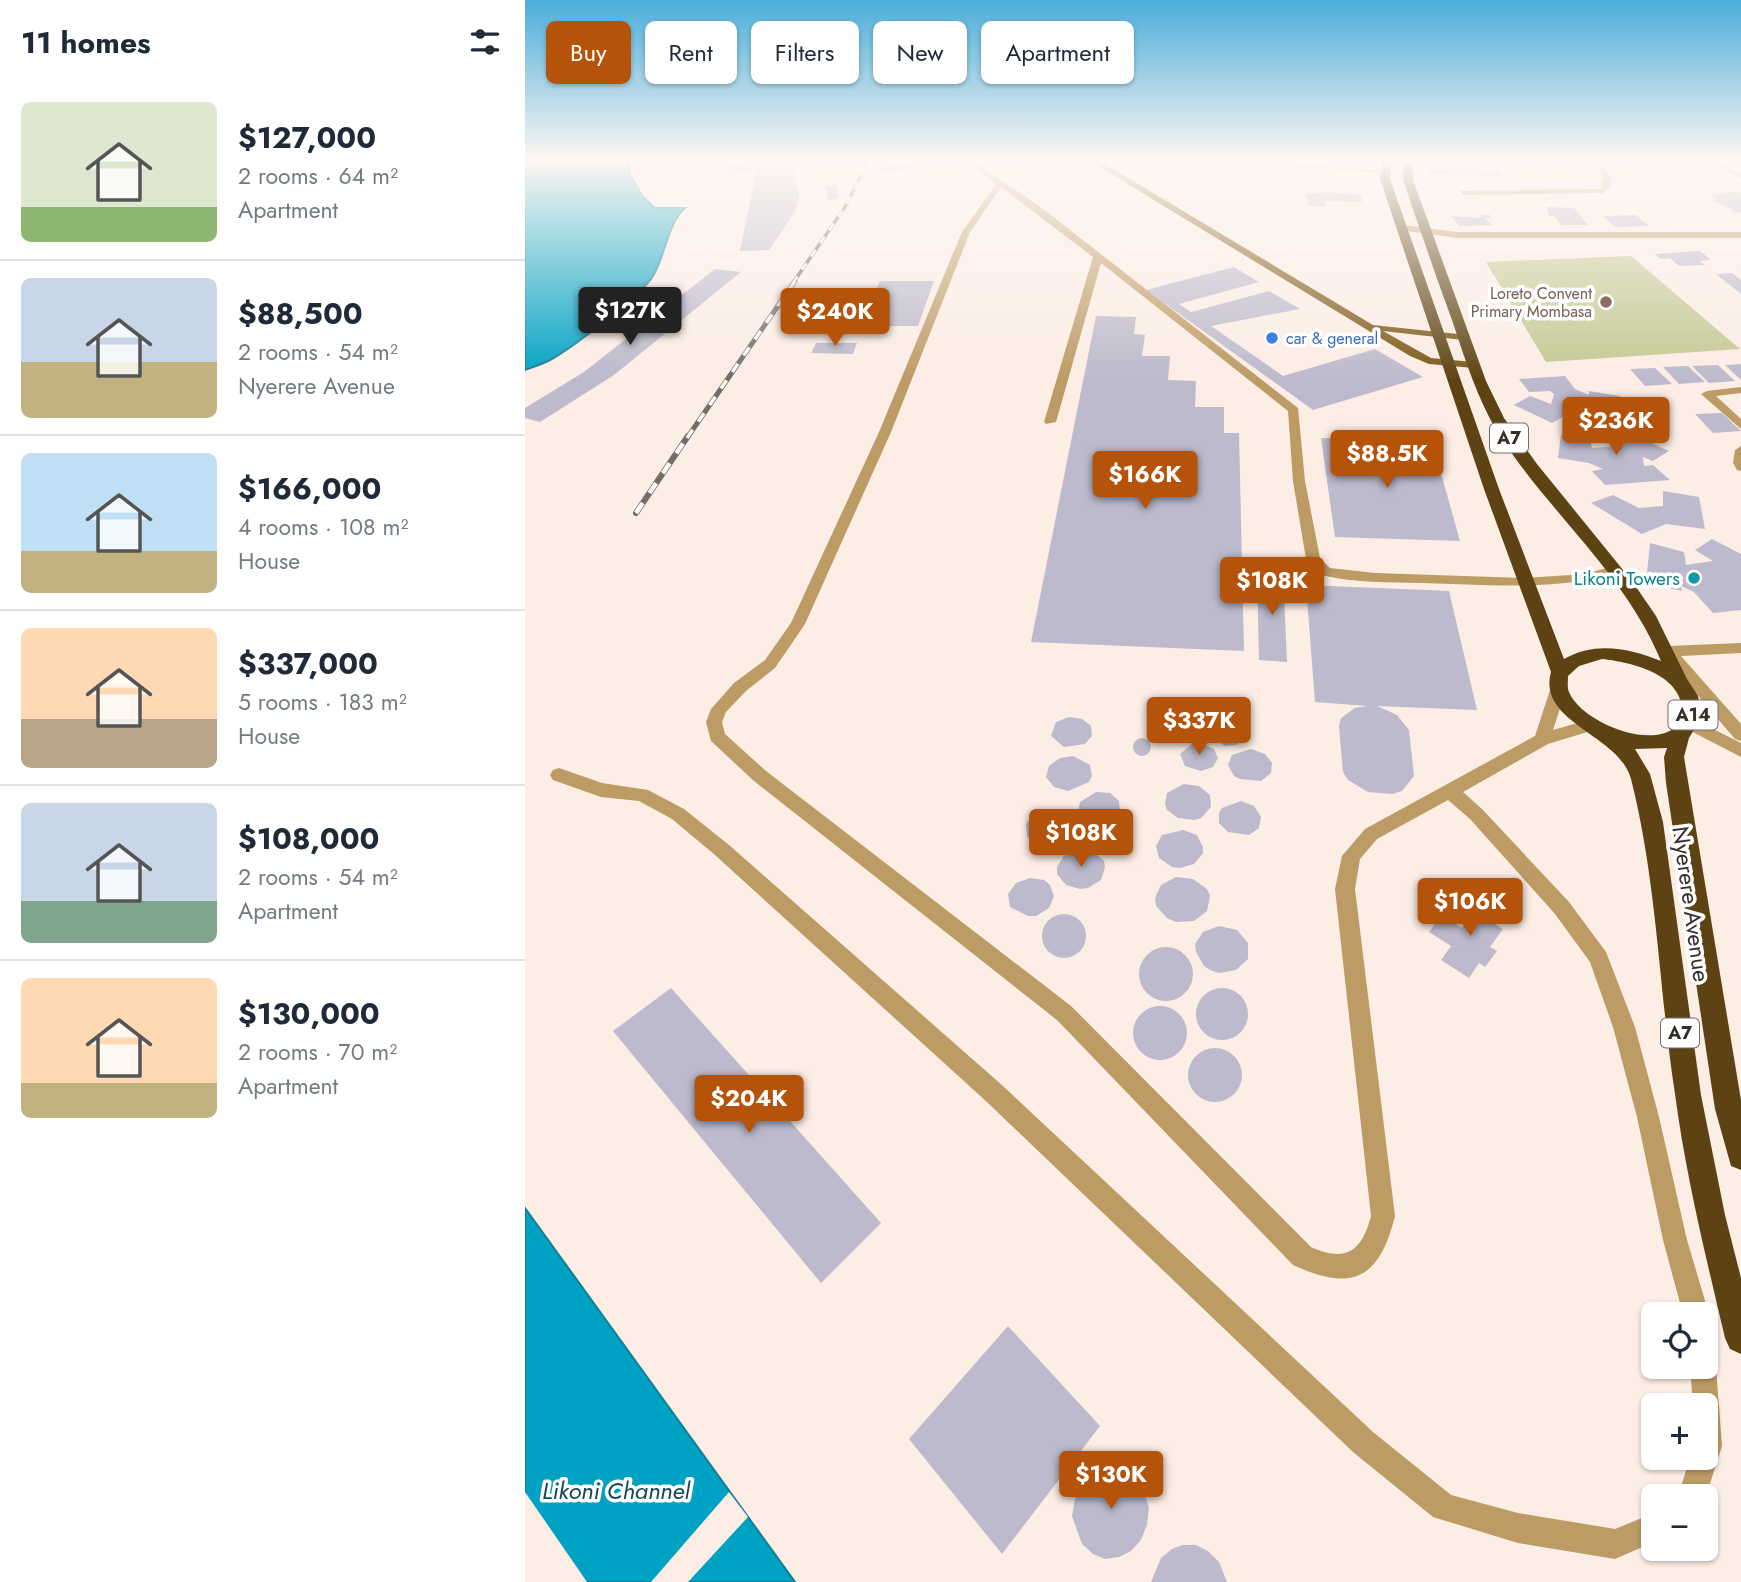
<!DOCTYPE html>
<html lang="en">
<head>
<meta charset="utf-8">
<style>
  :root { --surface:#fff; --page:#f6f6f7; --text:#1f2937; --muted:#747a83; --line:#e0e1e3; --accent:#b45309 }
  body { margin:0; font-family:Jost,sans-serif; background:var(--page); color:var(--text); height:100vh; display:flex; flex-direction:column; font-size:26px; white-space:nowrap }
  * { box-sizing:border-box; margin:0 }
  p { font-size:23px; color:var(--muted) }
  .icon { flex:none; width:38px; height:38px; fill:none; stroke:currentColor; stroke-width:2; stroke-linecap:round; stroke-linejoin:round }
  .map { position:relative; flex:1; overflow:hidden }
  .side { display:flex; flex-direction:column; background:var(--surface); width:525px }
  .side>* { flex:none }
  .top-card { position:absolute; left:21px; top:21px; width:665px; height:63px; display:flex; gap:14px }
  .buttons { position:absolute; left:1116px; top:1302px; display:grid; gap:14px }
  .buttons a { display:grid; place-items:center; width:77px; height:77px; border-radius:10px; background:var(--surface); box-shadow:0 2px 5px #0004; font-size:35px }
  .price { position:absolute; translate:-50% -60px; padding:0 16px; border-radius:7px; background:var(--accent); color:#fff; font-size:23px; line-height:46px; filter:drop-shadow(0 2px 4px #0008) }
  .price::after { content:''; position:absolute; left:50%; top:42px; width:21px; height:16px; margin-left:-10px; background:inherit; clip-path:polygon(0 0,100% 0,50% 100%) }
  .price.active { background:#222; color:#fff }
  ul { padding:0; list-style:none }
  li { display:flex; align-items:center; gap:21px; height:175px; padding:0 21px }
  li+li { border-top:2px solid var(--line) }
  li span { display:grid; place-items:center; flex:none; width:196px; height:140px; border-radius:10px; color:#555 }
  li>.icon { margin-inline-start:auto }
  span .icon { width:84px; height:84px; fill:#fffc; stroke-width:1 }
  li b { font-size:30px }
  h2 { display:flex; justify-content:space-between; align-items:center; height:84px; padding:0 21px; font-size:30px }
  .chip { padding:0 24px; border-radius:10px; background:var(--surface); box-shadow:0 2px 5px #0004; font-size:24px; line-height:63px }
  .chip.active { background:var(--accent); color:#fff }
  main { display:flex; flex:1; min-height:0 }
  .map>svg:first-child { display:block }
  .green { fill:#c3c891 }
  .water { fill:#00a2c4; stroke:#107f96; stroke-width:2 }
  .pier { fill:#fcede5 }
  .building { fill:#bcbacc }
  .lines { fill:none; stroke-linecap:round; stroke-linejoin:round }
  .minor { fill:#bc9b65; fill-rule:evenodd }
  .major { fill:#7b5815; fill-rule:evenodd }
  .highway { fill:#5d4313; fill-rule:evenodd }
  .rail-far2-casing { stroke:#776d68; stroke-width:3.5 }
  .rail-far1-casing { stroke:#776d68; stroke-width:5 }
  .rail-casing { stroke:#776d68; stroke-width:6 }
  .rail-far2 { stroke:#fff; stroke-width:2.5; stroke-dasharray:8; stroke-linecap:butt }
  .rail-far1 { stroke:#fff; stroke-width:3.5; stroke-dasharray:10; stroke-linecap:butt }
  .rail { stroke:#fff; stroke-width:4.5; stroke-dasharray:12; stroke-linecap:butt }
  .education-dot { fill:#8d6e63; stroke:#fff; stroke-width:2.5 }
  .shop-dot { fill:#3f7fe0; stroke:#fff; stroke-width:2.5 }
  .culture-dot { fill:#0f9aa8; stroke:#fff; stroke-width:2.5 }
  .labels { text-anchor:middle; stroke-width:7; stroke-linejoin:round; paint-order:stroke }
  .far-education-label { font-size:16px; fill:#785e54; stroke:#fff; text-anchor:end }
  .far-shop-label { font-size:16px; fill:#366cbe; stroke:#fff; text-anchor:start }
  .shield { fill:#fff; stroke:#726d6b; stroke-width:2 }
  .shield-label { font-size:18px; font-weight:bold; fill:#362e2b }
  .culture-label { font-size:19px; fill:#0d838f; stroke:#fff; text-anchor:end }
  .near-street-label { font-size:23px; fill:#362e2b; stroke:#fff }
  .near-water-label { font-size:24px; font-style:italic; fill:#124857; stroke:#fff }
</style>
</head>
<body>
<main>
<section class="side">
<h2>11 homes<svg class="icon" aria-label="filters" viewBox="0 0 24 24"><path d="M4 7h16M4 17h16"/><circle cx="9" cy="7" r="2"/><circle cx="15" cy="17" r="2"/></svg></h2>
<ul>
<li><span style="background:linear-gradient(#dfe7d0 75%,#8fb573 0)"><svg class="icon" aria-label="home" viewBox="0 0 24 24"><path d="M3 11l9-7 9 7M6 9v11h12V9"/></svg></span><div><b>$127,000</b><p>2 rooms · 64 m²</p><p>Apartment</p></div></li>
<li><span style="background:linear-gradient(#c9d6e8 60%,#c2b280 0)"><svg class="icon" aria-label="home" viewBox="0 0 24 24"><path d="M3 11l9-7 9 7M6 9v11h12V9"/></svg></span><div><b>$88,500</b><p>2 rooms · 54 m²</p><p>Nyerere Avenue</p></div></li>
<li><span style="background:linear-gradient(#bfe0f5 70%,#c2b280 0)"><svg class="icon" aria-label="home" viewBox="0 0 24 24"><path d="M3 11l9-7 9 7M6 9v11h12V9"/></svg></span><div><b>$166,000</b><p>4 rooms · 108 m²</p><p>House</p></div></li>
<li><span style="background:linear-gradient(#ffd9b3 65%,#b9a48a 0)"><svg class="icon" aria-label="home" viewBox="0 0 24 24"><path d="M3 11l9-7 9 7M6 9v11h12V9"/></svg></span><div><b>$337,000</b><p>5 rooms · 183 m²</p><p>House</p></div></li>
<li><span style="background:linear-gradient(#c9d6e8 70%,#7fa58c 0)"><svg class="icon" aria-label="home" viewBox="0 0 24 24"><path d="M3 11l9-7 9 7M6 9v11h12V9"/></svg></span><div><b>$108,000</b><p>2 rooms · 54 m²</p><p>Apartment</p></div></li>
<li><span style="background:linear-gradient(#ffd9b3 75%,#c2b280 0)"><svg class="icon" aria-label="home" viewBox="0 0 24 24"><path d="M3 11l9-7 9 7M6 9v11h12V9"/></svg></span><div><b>$130,000</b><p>2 rooms · 70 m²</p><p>Apartment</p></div></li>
</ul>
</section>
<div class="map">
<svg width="1216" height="1582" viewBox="0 0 1216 1582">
  <rect width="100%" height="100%" fill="#fcede5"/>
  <path class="green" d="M1106,256L1215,349L1021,362L961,262Z"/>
  <path class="water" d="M0,158H105L104,173L118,197L130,208H160C141,225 141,258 126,279C112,298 47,348 25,360C17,364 8,367 0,370Z
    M0,1208L270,1582H0Z"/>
  <path class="pier" d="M0,1492L62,1582H0Z
    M204,1492L223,1517L163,1582H126Z"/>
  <path class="building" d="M268,159L274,198L269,213L244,250L215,251L231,172L201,174V162Z
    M382,162L391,169L360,174L351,167Z
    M909,169H965L975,170L978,176L905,175L902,170Z
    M311,185L314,199L303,200L301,186Z
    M1209,191L1216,193V213L1205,211L1209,210L1187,201L1192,199L1184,196Z
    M799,192L835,195L837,202L799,201L801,206H784L781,194Z
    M1022,207L1049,208L1063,225H1036L1029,216H1024Z
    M954,215H965L967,218H960L967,225L934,226L926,216L957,218Z
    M1111,215L1124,226L1090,227L1078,216Z
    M1175,251L1186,260L1174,261L1180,265L1154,266L1145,258L1136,259L1130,254Z
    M709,267L734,282L654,304L666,312L744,291L775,309L686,326L758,376L850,349L898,377L788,410L621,290Z
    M190,269L216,272L89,375L15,422L0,418V408L59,372Z
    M1207,273L1216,280V294L1191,274Z
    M355,281H409L393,326H334Z
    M571,316L611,317L609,334L620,335L617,356H645L643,380L671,381L670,407H699V433H714L719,651L506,642Z
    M291,343H332L328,354L286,353Z
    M1216,364V380L1200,365Z
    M1193,365L1210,381L1184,383L1167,366Z
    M1163,366L1180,382L1154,384L1138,367Z
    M1130,368L1147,384L1120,386L1105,369Z
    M1040,376L1050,389L1064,395V391L1095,396L1091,423L1041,415L1027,423L989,405L1005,396L1026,404L1029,394L1025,391L1004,392L994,379Z
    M1197,413L1216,431L1188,433L1170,414Z
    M1089,426L1144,451L1128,461L1118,457L1119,466L1128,465L1145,480L1080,485L1067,471L1078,469L1064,463L1033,458L1036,435L1065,440L1067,448L1096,446L1074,435Z
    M796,438L907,441L935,541L810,537Z
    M1138,491L1174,497L1180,529L1141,524L1117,534L1066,503L1088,495L1114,508L1138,506Z
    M1187,539L1216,554V610L1188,613L1169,592L1156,586L1157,591L1121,583L1125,543L1159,552L1161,565L1188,561L1170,550Z
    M732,571L758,573L762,662L734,660Z
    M781,585L924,591L952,710L852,706L872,715L884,730L889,776L877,791L867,794L843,792L823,780L818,772L814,726L816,718L830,708L842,706L790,702Z
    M644,708L658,710L668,717L669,727L662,736L641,739L626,727L625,722L632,712Z
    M544,717L557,719L566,726L567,736L560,744L539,747L526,736L531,722Z
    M703,722L713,725L719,732V740L711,745L700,746L688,738L690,727Z
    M608 747a9 9 0 1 1 18 0a9 9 0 1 1-18 0Z
    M667,744H678L689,749L693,758L688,767L676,771L660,766L655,754Z
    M726,749L740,754L747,763L746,773L736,781L715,779L709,776L703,765L707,755Z
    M548,756L565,765L567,776L564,782L543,791L529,787L521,777L524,766L535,758Z
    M659,784L674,786L685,795L686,807L676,818L669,820L653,818L642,810L640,804L642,793Z
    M571,792L585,793L594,801L595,812L588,821L567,825L561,822L553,813L555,802Z
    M716,801L729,806L736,817L734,828L724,835L703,832L694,823V813L697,808Z
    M517,810H534L546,817L549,830L541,841L519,847L506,841L502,836L501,824L510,813Z
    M658,830L672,835L678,847V853L669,864L655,868L647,867L634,858L631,846L637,835Z
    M553,849L568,852L579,861L580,867L576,880L563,888L555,889L541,885L532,874V867L539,856Z
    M651,877L668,879L682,889L685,896L682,911L669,921L651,922L642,918L631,906L630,898L636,885Z
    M505,878L519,880L525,885L529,896L524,908L511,916H503L485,907L483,894L491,883Z
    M958,899L979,912L971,925L978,929L965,947L972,951L960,967L954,963L944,978L916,960L926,946L904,932L917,915L937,928Z
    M517 936a22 22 0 1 1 44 0a22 22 0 1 1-44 0Z
    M694,926L712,930L723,943V959L711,970L694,973L685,970L679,966L671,952L670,944L678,932Z
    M614 974a27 27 0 1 1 54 0a27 27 0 1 1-54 0Z
    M146,988L356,1223L296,1283L88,1031Z
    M671 1014a26 26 0 1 1 52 0a26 26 0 1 1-52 0Z
    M608 1033a27 27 0 1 1 54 0a27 27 0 1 1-54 0Z
    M663 1075a27 27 0 1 1 54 0a27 27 0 1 1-54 0Z
    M483,1326L575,1426L477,1554L384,1439Z
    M582,1462L593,1463L605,1468L615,1478L624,1508L622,1525L616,1540L606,1551L594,1557L580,1559L568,1554L557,1544L547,1516L552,1487L560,1474Z
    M658,1545H671L683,1551L694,1562L702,1582H626L636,1558L647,1549Z"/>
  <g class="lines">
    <path class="minor" d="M434,158H443L513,205L773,408L780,481L795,558L805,568L850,573L998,578L1060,574L1089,566L1096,570L1094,573C1030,591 964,585 897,583C864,582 828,583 796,575L781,559L768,481L763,411L576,263L531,422L521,424L519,422L568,257L476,187L445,232L366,432L280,624L250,668L221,691L201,712L197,722L200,734L241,771L546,1006L786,1247C821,1263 837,1251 846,1216L810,889L817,856L840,829L1010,736L1025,690L1027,686H1039L1041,690L1028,730L1063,720L1069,722L1071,726L1069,730L1023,744L938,792L957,809L1044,902L1081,952L1110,1027L1134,1117L1162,1240L1184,1314L1181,1320V1314H1158L1138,1240L1112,1117L1088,1027L1065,962L1030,914L945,819L923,800L852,839L835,859L830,889L870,1216C854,1280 827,1292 768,1265L532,1020L229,781L186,741L181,722L186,709L209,683L240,660L266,623L354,432L437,232L471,184Z
      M644,158H688L864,171L860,173Z
      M865,158L1194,161L1216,173V178L1192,165L1079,163L1087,180L1085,188L1078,193L938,195L935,191L1076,189L1078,177L1070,163Z
      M878,225L932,232H1216V238H932L875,230Z
      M1216,387V393L1191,396L1216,419V429L1176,394L1182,391Z
      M1216,446V471L1212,470L1208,463L1210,450Z
      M1216,643V653L1156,656L1216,724V741L1210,739L1135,651L1143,646Z
      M1166,718L1216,743V757L1160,728L1158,724L1160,720Z
      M34,768L77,783L123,790L159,809L204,845L478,1086L848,1432L926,1495L993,1513L1090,1529L1129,1513V1542L1090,1559L993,1543L908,1517L828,1452L462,1102L190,855L147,819L114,801L76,797L28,780L25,775L28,770Z
      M1181,1355L1187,1358L1191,1367L1197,1446L1181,1496H1153L1165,1458H1181V1405H1168L1165,1367H1181Z"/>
    <path class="major" d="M560,158H570L848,325L942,335L943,337L938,340L858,331L906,358L948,362L953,365L948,368L904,364L885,356Z"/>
    <path class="highway" d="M858,158H867L865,179L974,489L1039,659C1069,641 1105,648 1136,661C1100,573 1023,512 973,433C952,398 940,359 927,320C910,274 894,227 878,180V158H888V180L961,381L979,418L1012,464L1107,581L1131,616L1162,679L1173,696L1177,716L1164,738L1159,757L1216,1100V1170L1206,1166L1190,1109L1141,783L1139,757L1142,748L1110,749L1125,774L1138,822L1176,1095L1200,1215L1216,1278V1354L1205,1349L1200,1338C1181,1257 1161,1177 1150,1094C1134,990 1132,881 1106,779C1094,734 1012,723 1026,672L959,489L855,179ZM1077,659C1106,662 1157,674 1157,711C1158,719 1155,725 1148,729C1121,748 1056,721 1044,692C1042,687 1043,682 1043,676L1054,666Z"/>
    <defs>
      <path id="rail-far2" d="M268,283L320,207L345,158"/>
      <path id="rail-far1" d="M162,438L270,281"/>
      <path id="rail" d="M111,513L163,436"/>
    </defs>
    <use href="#rail-far2" class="rail-far2-casing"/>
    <use href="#rail-far1" class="rail-far1-casing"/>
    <use href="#rail" class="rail-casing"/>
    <use href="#rail-far2" class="rail-far2"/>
    <use href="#rail-far1" class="rail-far1"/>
    <use href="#rail" class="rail"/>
  </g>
  <linearGradient id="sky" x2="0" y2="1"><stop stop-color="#4badda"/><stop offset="0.42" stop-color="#fef7f3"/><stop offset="1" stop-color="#fef7f3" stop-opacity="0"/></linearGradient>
  <rect width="1216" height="380" fill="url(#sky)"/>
  <circle class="education-dot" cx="1081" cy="302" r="7"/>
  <circle class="shop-dot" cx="747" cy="338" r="7"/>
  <circle class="culture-dot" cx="1169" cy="578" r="7"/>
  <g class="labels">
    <g class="far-education-label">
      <text x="1067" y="299">Loreto Convent<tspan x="1067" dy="18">Primary Mombasa</tspan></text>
    </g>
    <g class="far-shop-label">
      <text x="761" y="344">car &amp; general</text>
    </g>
    <g class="shield">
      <rect x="965" y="423.5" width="38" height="29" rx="5"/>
      <rect x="1143.5" y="700.5" width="49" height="29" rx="5"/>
      <rect x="1136" y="1018.5" width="38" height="29" rx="5"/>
    </g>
    <g class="shield-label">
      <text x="984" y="444">A7</text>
      <text x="1168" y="721">A14</text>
      <text x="1155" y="1039">A7</text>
    </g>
    <g class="culture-label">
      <text x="1155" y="585">Likoni Towers</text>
    </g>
    <g class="near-street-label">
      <text transform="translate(1166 904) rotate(82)" y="8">Nyerere Avenue</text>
    </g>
    <g class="near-water-label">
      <text x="91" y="1499">Likoni Channel</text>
    </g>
  </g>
</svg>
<div class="buttons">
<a><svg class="icon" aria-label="locate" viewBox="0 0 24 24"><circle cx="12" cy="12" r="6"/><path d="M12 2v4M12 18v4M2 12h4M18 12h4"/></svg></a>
<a>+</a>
<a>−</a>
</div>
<b class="price active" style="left:105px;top:347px">$127K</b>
<b class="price" style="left:310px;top:348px">$240K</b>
<b class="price" style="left:1091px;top:457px">$236K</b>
<b class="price" style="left:862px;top:490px">$88.5K</b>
<b class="price" style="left:620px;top:511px">$166K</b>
<b class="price" style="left:747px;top:617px">$108K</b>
<b class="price" style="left:674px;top:757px">$337K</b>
<b class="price" style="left:556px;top:869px">$108K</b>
<b class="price" style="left:945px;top:938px">$106K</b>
<b class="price" style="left:224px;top:1135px">$204K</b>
<b class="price" style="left:586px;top:1511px">$130K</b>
<div class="top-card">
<a class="chip active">Buy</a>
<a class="chip">Rent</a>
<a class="chip">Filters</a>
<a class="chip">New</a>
<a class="chip">Apartment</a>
</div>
</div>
</main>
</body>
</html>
